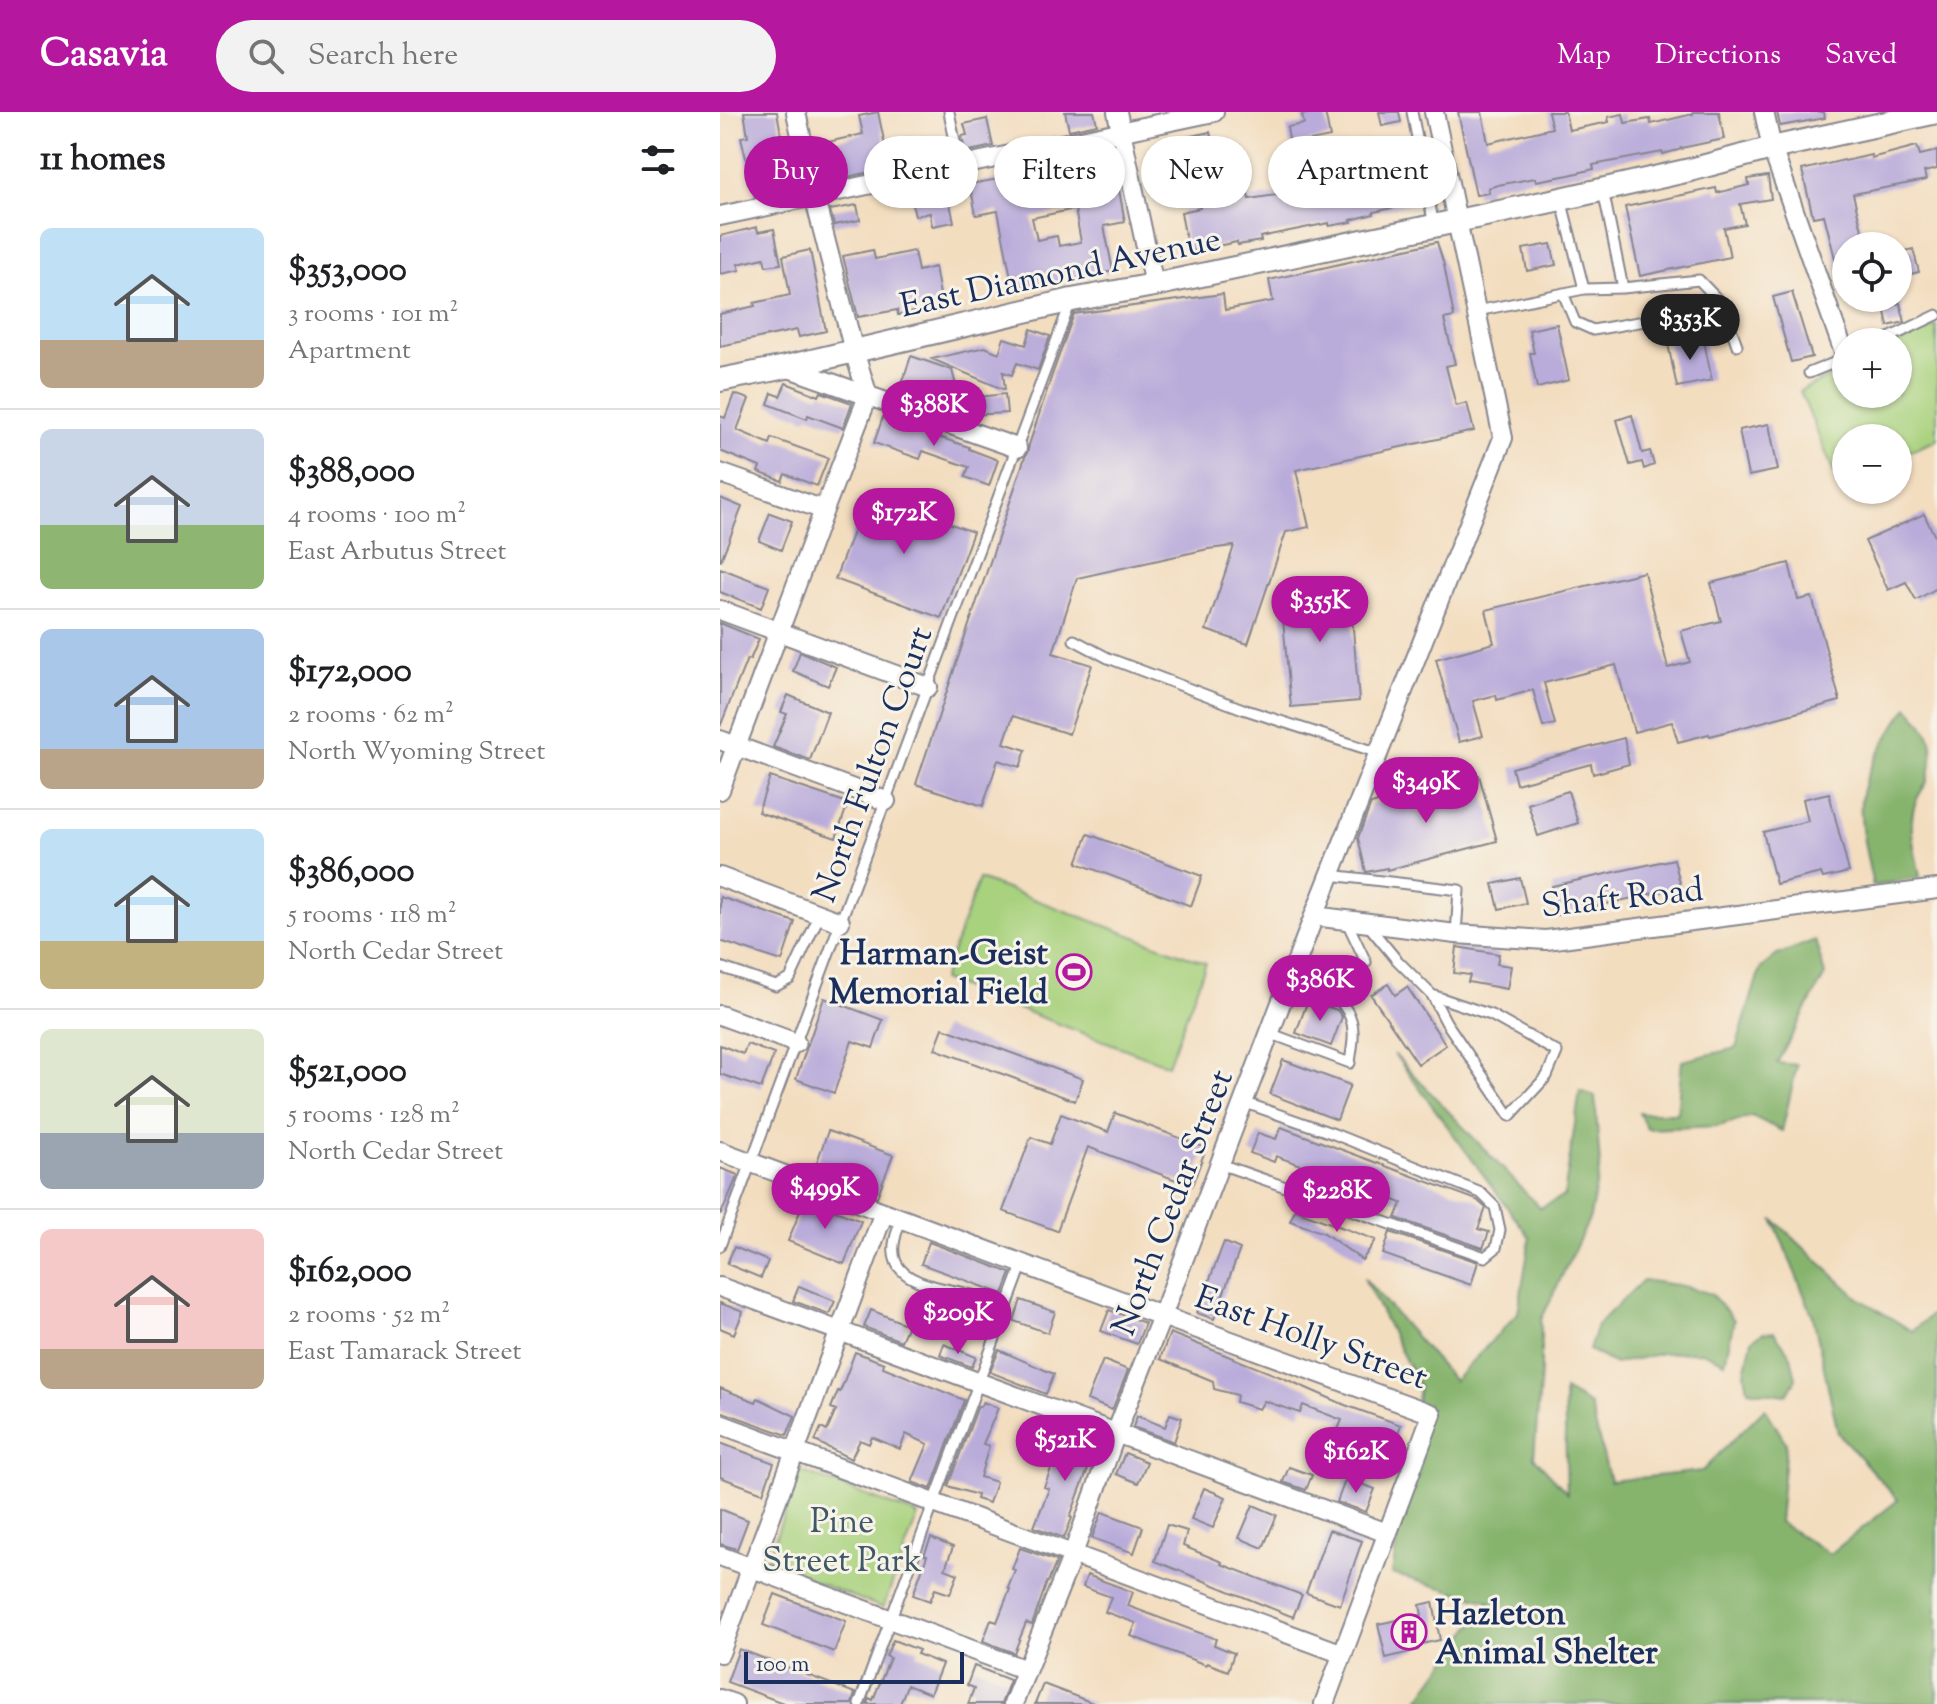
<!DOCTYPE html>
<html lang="en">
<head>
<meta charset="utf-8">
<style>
  :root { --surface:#fff; --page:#f2f2f2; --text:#202124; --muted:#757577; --line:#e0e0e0; --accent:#b5179e }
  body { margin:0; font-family:"Sorts Mill Goudy",serif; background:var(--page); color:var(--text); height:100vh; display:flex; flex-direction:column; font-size:30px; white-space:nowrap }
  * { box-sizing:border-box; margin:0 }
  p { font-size:26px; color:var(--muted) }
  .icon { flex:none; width:44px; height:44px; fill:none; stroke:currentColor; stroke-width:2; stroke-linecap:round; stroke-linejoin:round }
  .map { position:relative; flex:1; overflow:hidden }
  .sheet { display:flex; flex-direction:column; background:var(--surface); width:720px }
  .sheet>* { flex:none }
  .hud { position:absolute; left:24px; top:24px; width:760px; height:72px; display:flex; gap:16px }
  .tools { position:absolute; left:1112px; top:120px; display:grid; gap:16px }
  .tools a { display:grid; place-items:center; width:80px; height:80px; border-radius:50%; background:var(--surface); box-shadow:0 2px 6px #0004; font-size:40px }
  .scale { position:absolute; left:24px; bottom:20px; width:220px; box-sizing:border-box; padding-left:8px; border:4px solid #1b2f5e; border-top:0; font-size:22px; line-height:28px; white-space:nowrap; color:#1b2f5e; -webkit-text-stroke:6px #f7f3e8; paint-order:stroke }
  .price { position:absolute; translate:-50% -68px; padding:0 18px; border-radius:28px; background:var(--accent); color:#fff; font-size:26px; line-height:52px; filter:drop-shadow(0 2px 4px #0008) }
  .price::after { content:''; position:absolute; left:50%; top:48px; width:24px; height:18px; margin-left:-12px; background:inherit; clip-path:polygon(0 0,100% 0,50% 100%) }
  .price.active { background:#222; color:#fff }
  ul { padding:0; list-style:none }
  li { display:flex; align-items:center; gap:24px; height:200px; padding:0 40px }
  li+li { border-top:2px solid var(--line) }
  li span { display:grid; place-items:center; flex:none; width:224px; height:160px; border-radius:12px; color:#555 }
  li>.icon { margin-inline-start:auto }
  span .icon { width:96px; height:96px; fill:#fffc; stroke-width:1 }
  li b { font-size:34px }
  h2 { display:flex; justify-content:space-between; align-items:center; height:96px; padding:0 40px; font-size:34px }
  .chip { padding:0 28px; border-radius:36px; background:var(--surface); box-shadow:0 2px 6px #0004; font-size:28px; line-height:72px }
  .chip.active { background:var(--accent); color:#fff }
  header { display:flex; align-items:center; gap:48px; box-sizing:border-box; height:112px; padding:0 40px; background:var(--accent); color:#fff }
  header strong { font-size:38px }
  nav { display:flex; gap:44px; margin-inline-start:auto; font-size:28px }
  .search { width:560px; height:72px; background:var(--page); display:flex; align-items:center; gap:20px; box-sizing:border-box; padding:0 28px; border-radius:44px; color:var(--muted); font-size:30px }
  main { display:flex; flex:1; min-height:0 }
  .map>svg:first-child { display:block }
  .green { fill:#a9d27e; stroke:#62806e; stroke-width:2 }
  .forest { fill:#86b46d; stroke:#507266; stroke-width:2 }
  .building { fill:#baacda; fill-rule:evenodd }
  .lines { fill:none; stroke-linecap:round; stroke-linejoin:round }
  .service-casing { stroke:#87868e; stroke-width:13 }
  .minor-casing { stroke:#87868e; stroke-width:22 }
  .tertiary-casing { stroke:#87868e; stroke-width:26 }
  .service { stroke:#fff; stroke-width:9 }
  .minor { stroke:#fff; stroke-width:18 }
  .tertiary { stroke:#fff; stroke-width:22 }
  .labels { text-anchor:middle; stroke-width:6; stroke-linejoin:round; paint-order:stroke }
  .street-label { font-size:34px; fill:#1b2f5e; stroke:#f7f3e8 }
  .poi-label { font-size:34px; font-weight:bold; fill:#1b2f5e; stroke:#f7f3e8; text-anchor:end }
  .park-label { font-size:34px; fill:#3e5866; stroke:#f7f3e8 }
</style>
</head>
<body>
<header>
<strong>Casavia</strong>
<div class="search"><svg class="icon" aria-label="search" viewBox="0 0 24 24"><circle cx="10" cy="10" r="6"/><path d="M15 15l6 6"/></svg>Search here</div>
<nav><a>Map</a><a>Directions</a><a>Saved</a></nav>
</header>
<main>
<section class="sheet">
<h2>11 homes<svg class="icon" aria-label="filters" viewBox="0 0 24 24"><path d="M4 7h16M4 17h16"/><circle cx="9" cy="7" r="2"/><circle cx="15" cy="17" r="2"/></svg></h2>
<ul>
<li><span style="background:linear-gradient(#bfe0f5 70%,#b9a48a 0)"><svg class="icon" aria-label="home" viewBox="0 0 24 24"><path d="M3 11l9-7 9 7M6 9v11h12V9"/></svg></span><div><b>$353,000</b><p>3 rooms · 101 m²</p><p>Apartment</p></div></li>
<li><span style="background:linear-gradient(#c9d6e8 60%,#8fb573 0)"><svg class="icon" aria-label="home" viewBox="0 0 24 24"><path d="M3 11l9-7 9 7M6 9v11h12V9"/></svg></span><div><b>$388,000</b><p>4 rooms · 100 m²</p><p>East Arbutus Street</p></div></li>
<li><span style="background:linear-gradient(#a9c7e8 75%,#b9a48a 0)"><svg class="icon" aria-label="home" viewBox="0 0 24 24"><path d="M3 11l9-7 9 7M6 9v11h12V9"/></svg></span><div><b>$172,000</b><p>2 rooms · 62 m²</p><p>North Wyoming Street</p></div></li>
<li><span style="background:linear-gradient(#bfe0f5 70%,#c2b280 0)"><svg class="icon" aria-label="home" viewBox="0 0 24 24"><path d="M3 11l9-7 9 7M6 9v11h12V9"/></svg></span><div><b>$386,000</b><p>5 rooms · 118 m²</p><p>North Cedar Street</p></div></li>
<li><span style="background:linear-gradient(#dfe7d0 65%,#9aa5b1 0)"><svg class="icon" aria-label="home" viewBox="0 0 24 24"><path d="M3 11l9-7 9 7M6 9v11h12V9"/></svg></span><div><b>$521,000</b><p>5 rooms · 128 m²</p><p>North Cedar Street</p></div></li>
<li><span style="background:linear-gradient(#f6c9c9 75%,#b9a48a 0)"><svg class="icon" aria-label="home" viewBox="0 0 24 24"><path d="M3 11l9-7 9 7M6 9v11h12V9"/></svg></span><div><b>$162,000</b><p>2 rooms · 52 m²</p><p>East Tamarack Street</p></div></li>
</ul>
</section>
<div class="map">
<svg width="1217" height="1592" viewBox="0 0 1217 1592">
  <rect width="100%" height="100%" fill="#f7f3e8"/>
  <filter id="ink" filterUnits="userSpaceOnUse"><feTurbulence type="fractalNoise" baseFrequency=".0125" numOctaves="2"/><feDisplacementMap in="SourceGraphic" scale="16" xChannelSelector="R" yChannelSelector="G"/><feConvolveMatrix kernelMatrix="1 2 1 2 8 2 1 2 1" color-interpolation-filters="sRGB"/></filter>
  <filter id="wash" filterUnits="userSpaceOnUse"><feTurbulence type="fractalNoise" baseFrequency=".006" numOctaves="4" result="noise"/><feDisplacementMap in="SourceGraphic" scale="32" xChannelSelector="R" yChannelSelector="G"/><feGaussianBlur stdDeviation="1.8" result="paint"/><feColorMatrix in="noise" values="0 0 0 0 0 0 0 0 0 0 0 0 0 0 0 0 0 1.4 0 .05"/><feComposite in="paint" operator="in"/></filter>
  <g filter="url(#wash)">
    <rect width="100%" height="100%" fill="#f3ddbf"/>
    <path class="green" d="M1217,214V328L1178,344V326H1126V365L1117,368L1080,279L1126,257V282H1178V232Z
      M259,767L486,851L448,953L222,868Z
      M80,1359L198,1403L163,1496L46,1451Z"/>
    <path class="forest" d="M1188,595C1214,622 1217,632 1207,670C1203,677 1197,684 1195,692C1187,716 1196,741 1200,765L1153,774C1148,749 1139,714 1141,688C1143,662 1172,616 1188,595Z
      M1095,828L1105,863L1057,951L1077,953L1062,1019L1032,1004L999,1014L927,1017L919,1001H957L962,949L1016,936L1040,857L1057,843Z
      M674,942L820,1096L844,1084L860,979L875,984L880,1054L870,1105L821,1208V1261L814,1345L847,1381L844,1278L870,1293L890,1369L982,1359L1045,1296L1066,1331L1059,1410L1110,1442L1178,1388L1118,1321L1093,1204L1053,1107L1137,1185L1192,1219L1217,1198V1592H717L699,1587L770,1489L672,1462L699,1275L644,1166L734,1269L798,1201L810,1126Z
      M923,1168L963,1174L991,1182L1014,1208L1005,1250L982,1240L942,1241L895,1252L869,1238L877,1213Z
      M1054,1220L1071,1244L1076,1267L1066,1283L1028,1278L1025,1261L1032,1228L1043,1221Z"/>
    <g id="blocks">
      <path class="building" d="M24,0H57L63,33L60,34L65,62H68L71,77L35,84L21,25L28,24Z
        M158,0L166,38L183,34L188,52L113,68L110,54L113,53L108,30L143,22L139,4Z
        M345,0H374L377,12L349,18Z
        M596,0H605L610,25L570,33L567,15L584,12L582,3Z
        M659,0H679L681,10L662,14Z
        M738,0H762L768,31L832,16L828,0H845L849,18L889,10L888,5L903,2L905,11L930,7L931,12L973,2V0H999L1004,27L961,36L962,37L943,42L942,40L873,53L874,57L849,63L816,69L815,66L778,73L768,76L769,81L756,83Z
        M1057,0H1104L1105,6L1060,14Z
        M267,7L273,34L245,40L242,24L247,23L244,12Z
        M490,20L495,42L519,37L529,87L576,80V82L602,77L601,74L637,65L638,73L668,67L665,50L686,46L695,91L654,100V102L631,108L632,110L609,114V111L540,125L541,129L518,133L517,130L468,140L461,100L480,96L466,25Z
        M227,27L230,43L211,47L208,32Z
        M1197,34L1200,43L1217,39V57L1204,60L1206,68L1133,82L1146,134H1126V174H1122L1104,103L1093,105L1082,58L1124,48L1125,49L1151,43V46Z
        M392,41L405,110L384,114L393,159L294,181L278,99L256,103L250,72L324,59L323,56L345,51V54L369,49L368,45ZM355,97L361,130L339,134L337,124L317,128L312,106Z
        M1048,64L1051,87L1020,92L1025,112L1004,116L1010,145L920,164L905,95L996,76L997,81L1029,73L1028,67Z
        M227,78L234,110L212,114L210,101L195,104L190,82L202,79L203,83Z
        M137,93L140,108L114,113L110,98Z
        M37,115L38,120L54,117L61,152L46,154L44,146L18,152L20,158L0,162V124Z
        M717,130L724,153L734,205L724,207L735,252L726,254L736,294L747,291L754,319L576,358L589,415L566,420L528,532L486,518L514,434L488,437L357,466L333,541L372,553L349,622L293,604L284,631L306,638L300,655L278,648L263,694L196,672L305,345L308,339L309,333L332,263L354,202L503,182L505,198L553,189L549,168Z
        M831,132L836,153L807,159L803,137Z
        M1193,137L1199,160L1178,165V141Z
        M90,138L106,219L79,225L77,218L0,234V202L35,194L34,191L70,183L63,144Z
        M153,138L155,147L194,139L198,159L215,155L223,199L210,201L209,197L178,203L177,198L138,205L123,144Z
        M1072,180L1092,245L1071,250L1053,185Z
        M1180,191L1185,210L1168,214L1164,195Z
        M837,212L849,268L817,276L810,241H814L809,218Z
        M311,217L330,224L318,258L297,251L292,263L283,260L285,278L212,247L265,235L279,241L284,226L306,233Z
        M983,225L992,268L957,275L948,232Z
        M191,244L232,258L240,289L222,294L221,288L181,274Z
        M66,271L99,284L101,280L132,291L123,316L88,303L87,307L48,292L52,281L60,284Z
        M14,282L29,287L17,318L50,332L52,326L108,346L97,374L65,362L62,369L38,360L40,355L0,339V304L5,306Z
        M285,282L287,301L250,303L249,286Z
        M164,302L210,318L209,322L249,335V337L278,348L269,374L245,365L249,355L203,339L200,347L154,331Z
        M912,303L922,341L930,339L934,353L924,357L922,350L910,353L897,308Z
        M1049,312L1058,358L1028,364L1019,318Z
        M148,381L253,420L221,506L115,467Z
        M0,386L22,395L1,448H0Z
        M50,401L72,409L61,438L39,429Z
        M1204,402L1217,429V476L1196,488L1186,470L1168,478L1145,429Z
        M1069,451L1078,488L1092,485L1120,589L990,624L989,622L958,630L952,610L914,620L896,553L824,571L835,612L823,615L813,578L777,588L776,583L753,589L763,624L739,630L716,547L774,531L766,498L924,460L948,556L970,550L961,519L1001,509L991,471Z
        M0,456L49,475L41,496L0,480Z
        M629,468L639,589L571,595L560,475Z
        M0,511L39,527L30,548L27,547L0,615Z
        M80,540L116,555L108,574L73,559Z
        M68,583L108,600L90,648L53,635L67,602L61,600Z
        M904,626L909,652L873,662L871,652L796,672L792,656Z
        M759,663L777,729L667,758V756L646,760L638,726L651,692Z
        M50,665L128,691L116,726L38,700Z
        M848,679L858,711L818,724L808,692Z
        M1109,681L1129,760L1103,766L1101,761L1056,772L1043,720L1088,709L1083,687Z
        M368,722L482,764L471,794L357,751Z
        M954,747L961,775L838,803L832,774Z
        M800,766L806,791L779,797L773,772Z
        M0,785L75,810L62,849L0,829Z
        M737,835L779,842L777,852L791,854L787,877L748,870L750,863L734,861Z
        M668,872L675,883L687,875L726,933L698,952L651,883Z
        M104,886L163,908L153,936L132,929L114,981L76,967Z
        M588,888L617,898L620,902L622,905L611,934L576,921Z
        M223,916L363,967L355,989L215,937Z
        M27,932L54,942L41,976L0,962V933L23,942Z
        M563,948L630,973L617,1008L550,982Z
        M395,1001L486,1036L472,1074L368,1035L337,1119L283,1099L311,1025L330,1032L341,1002L388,1020Z
        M561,1015L757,1088L766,1096L758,1117L769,1120L763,1136L676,1106L682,1091L556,1044L554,1050L530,1041L538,1021L556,1027Z
        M108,1019L173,1043L157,1085L93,1061Z
        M0,1056L18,1063L1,1102H0Z
        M85,1087L141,1109L124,1152L68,1129Z
        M575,1098L656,1128L642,1148L604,1121L570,1109Z
        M670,1120L758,1150L751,1173L663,1142Z
        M209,1130L291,1161L283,1182L201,1152Z
        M504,1130L520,1137L494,1207L477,1201Z
        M14,1135L48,1149L41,1166L7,1152Z
        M79,1174L115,1189L109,1202L73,1189Z
        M301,1188L335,1200L328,1221L294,1209Z
        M0,1191L23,1200L14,1222L0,1216Z
        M151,1198L188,1213L181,1229L144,1215Z
        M389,1198L425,1211L417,1232L381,1219Z
        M450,1221L568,1268L625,1293L681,1313L672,1336L641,1324L637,1335L614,1327L622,1308L583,1293L580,1301L544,1289L539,1297L516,1290L517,1283L494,1277L493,1269L440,1247Z
        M224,1232L256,1245L252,1255L220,1243Z
        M279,1238L334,1262L326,1282L270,1260Z
        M135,1240L164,1251L163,1255L244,1288L211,1377L192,1370L208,1332L186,1322L180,1337L152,1325L149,1332L140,1328L131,1347L95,1329L101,1316L107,1319L116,1298L111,1296L118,1279L120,1280Z
        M383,1248L408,1258L392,1298L367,1288Z
        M0,1276L36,1290L38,1286L75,1304L67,1323L0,1299Z
        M263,1290L278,1296L263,1332L269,1334L260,1365L276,1370L269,1391L256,1387L257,1383L228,1374L258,1294L260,1295Z
        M450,1302L462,1306L454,1330L413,1315L417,1304L445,1315Z
        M346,1318L378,1330L350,1405L352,1406L344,1426L314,1415L329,1377L324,1375Z
        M0,1331L54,1351L43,1381L0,1365Z
        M405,1341L427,1350L418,1371L396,1362Z
        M569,1355L592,1363L586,1378L563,1370Z
        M626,1366L655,1377L646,1400L617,1390Z
        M484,1376L506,1385L493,1416L471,1407Z
        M533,1393L557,1403L543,1436L519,1426Z
        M0,1397L28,1408L17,1437L0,1432Z
        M382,1400L423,1415L414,1441L372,1426Z
        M447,1413L467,1419L463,1434L502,1450L501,1452L582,1483L573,1505L435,1449Z
        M609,1418L642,1429L620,1493L586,1481Z
        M211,1426L233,1435L225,1457L238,1462L230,1482L215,1477L210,1489L193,1483L207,1444L204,1443Z
        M300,1436L337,1449L328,1470H327L312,1513L306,1511L294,1541L263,1529L271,1508L277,1510L290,1477L288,1476L295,1458L292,1457Z
        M367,1463L413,1480L408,1494L496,1527L494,1533L514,1541L508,1559L487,1551L486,1553L411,1524L416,1511L385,1500L391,1485L363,1475Z
        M55,1482L126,1509L114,1540L43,1513Z
        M713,1490L720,1528L697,1533L698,1538L666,1546L658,1512L702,1503L700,1493Z
        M173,1528L199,1538L197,1542L222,1552L210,1582L187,1573L180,1592H147L149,1586L153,1588L170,1546L166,1544Z
        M19,1537L135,1581L132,1592H66L7,1570Z
        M254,1554L290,1568L281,1592H248L254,1576L247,1573Z
        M323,1572L373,1591V1592H315Z"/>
    </g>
  </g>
  <g filter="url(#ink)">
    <use href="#blocks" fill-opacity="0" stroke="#87868e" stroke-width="2"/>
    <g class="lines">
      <defs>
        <path id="service" d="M229,0L240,53
          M692,0L714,114
          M883,78L903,176
          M841,87L864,177
          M843,181L855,210L873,218L1004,195
          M757,199L864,177L903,176L979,168L1002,192L1017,233
          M1160,230L1217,203
          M1089,261L1126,246
          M354,528L388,546L523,597L659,641
          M610,763L739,778L736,822
          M648,813L676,847L712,883L771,903L837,940L827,964L790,1004L726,910L712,883
          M0,855L56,874L70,867L100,802
          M611,881L646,850L626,808
          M549,921L630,951C631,941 634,929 633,919C632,889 598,868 574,856
          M500,1052L765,1145L776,1136L780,1118L775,1095L761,1081L614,1022L523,990
          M181,1106C177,1120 170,1136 176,1150C185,1172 224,1176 244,1181C259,1184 273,1190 287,1194
          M0,1134L350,192
          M139,1592L303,1151"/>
        <path id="minor" d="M397,0L434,173
          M1044,0L1052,36L1126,246
          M0,104L494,0
          M66,255L297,336
          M0,361L104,398
          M0,498L208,575
          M0,628L166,689
          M0,678L104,398L148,284L134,239L94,84L76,0
          M0,765L120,810
          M594,804L736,822L826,828L1217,777
          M0,903L76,931
          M0,1039L442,1204L712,1302L604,1592
          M0,1175L667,1421
          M0,1312L623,1542
          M0,1444L306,1558
          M0,1541L164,1100
          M0,1587L14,1592
          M293,1592L353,1442L396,1321L442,1204L594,804L783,326L714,0"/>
        <path id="tertiary" d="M0,268L66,255L352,188L434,173L841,87L970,58L1052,36L1217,0"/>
      </defs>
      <use href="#service" class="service-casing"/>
      <use href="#minor" class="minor-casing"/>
      <use href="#tertiary" class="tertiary-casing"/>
      <use href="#service" class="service"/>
      <use href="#minor" class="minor"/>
      <use href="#tertiary" class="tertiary"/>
    </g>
  </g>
  <defs>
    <symbol id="stadium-ring" viewBox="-11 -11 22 22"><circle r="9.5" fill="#f7f3e8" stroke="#b5179e" stroke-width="1.5"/><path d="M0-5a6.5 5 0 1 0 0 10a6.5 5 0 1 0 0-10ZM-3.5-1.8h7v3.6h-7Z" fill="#b5179e"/></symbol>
    <symbol id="building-ring" viewBox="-11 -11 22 22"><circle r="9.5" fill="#f7f3e8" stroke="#b5179e" stroke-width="1.5"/><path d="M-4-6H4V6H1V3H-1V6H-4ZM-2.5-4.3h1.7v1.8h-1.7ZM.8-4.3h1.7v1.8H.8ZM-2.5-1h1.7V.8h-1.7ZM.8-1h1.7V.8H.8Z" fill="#b5179e"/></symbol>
  </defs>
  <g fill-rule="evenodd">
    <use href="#stadium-ring" x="334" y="840" width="40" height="40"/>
    <use href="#building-ring" x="669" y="1500" width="40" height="40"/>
  </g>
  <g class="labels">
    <g class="street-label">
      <text transform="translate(340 159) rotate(-12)" y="12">East Diamond Avenue</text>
      <text transform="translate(151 652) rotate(-70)" y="12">North Fulton Court</text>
      <text transform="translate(902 784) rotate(-6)" y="12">Shaft Road</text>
      <text transform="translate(451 1090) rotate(-69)" y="12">North Cedar Street</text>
      <text transform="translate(592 1224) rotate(20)" y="12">East Holly Street</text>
    </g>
    <g class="poi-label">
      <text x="328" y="852">Harman-Geist<tspan x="328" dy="39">Memorial Field</tspan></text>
      <text x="715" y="1512" text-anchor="start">Hazleton<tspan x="715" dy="39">Animal Shelter</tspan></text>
    </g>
    <g class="park-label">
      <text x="122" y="1420">Pine<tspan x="122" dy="39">Street Park</tspan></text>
    </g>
  </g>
</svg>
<div class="tools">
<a><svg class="icon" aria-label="locate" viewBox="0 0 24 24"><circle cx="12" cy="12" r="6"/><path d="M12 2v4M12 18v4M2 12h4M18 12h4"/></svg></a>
<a>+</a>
<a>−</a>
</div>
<div class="scale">100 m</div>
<b class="price active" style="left:970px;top:250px">$353K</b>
<b class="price" style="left:214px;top:336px">$388K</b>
<b class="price" style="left:184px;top:444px">$172K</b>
<b class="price" style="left:600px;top:532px">$355K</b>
<b class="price" style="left:706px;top:713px">$349K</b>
<b class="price" style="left:600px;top:911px">$386K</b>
<b class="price" style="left:105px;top:1119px">$499K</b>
<b class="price" style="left:617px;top:1122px">$228K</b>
<b class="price" style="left:238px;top:1244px">$209K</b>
<b class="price" style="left:345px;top:1371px">$521K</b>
<b class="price" style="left:636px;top:1383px">$162K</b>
<div class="hud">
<a class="chip active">Buy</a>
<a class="chip">Rent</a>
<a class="chip">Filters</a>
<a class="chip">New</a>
<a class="chip">Apartment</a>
</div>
</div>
</main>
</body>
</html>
